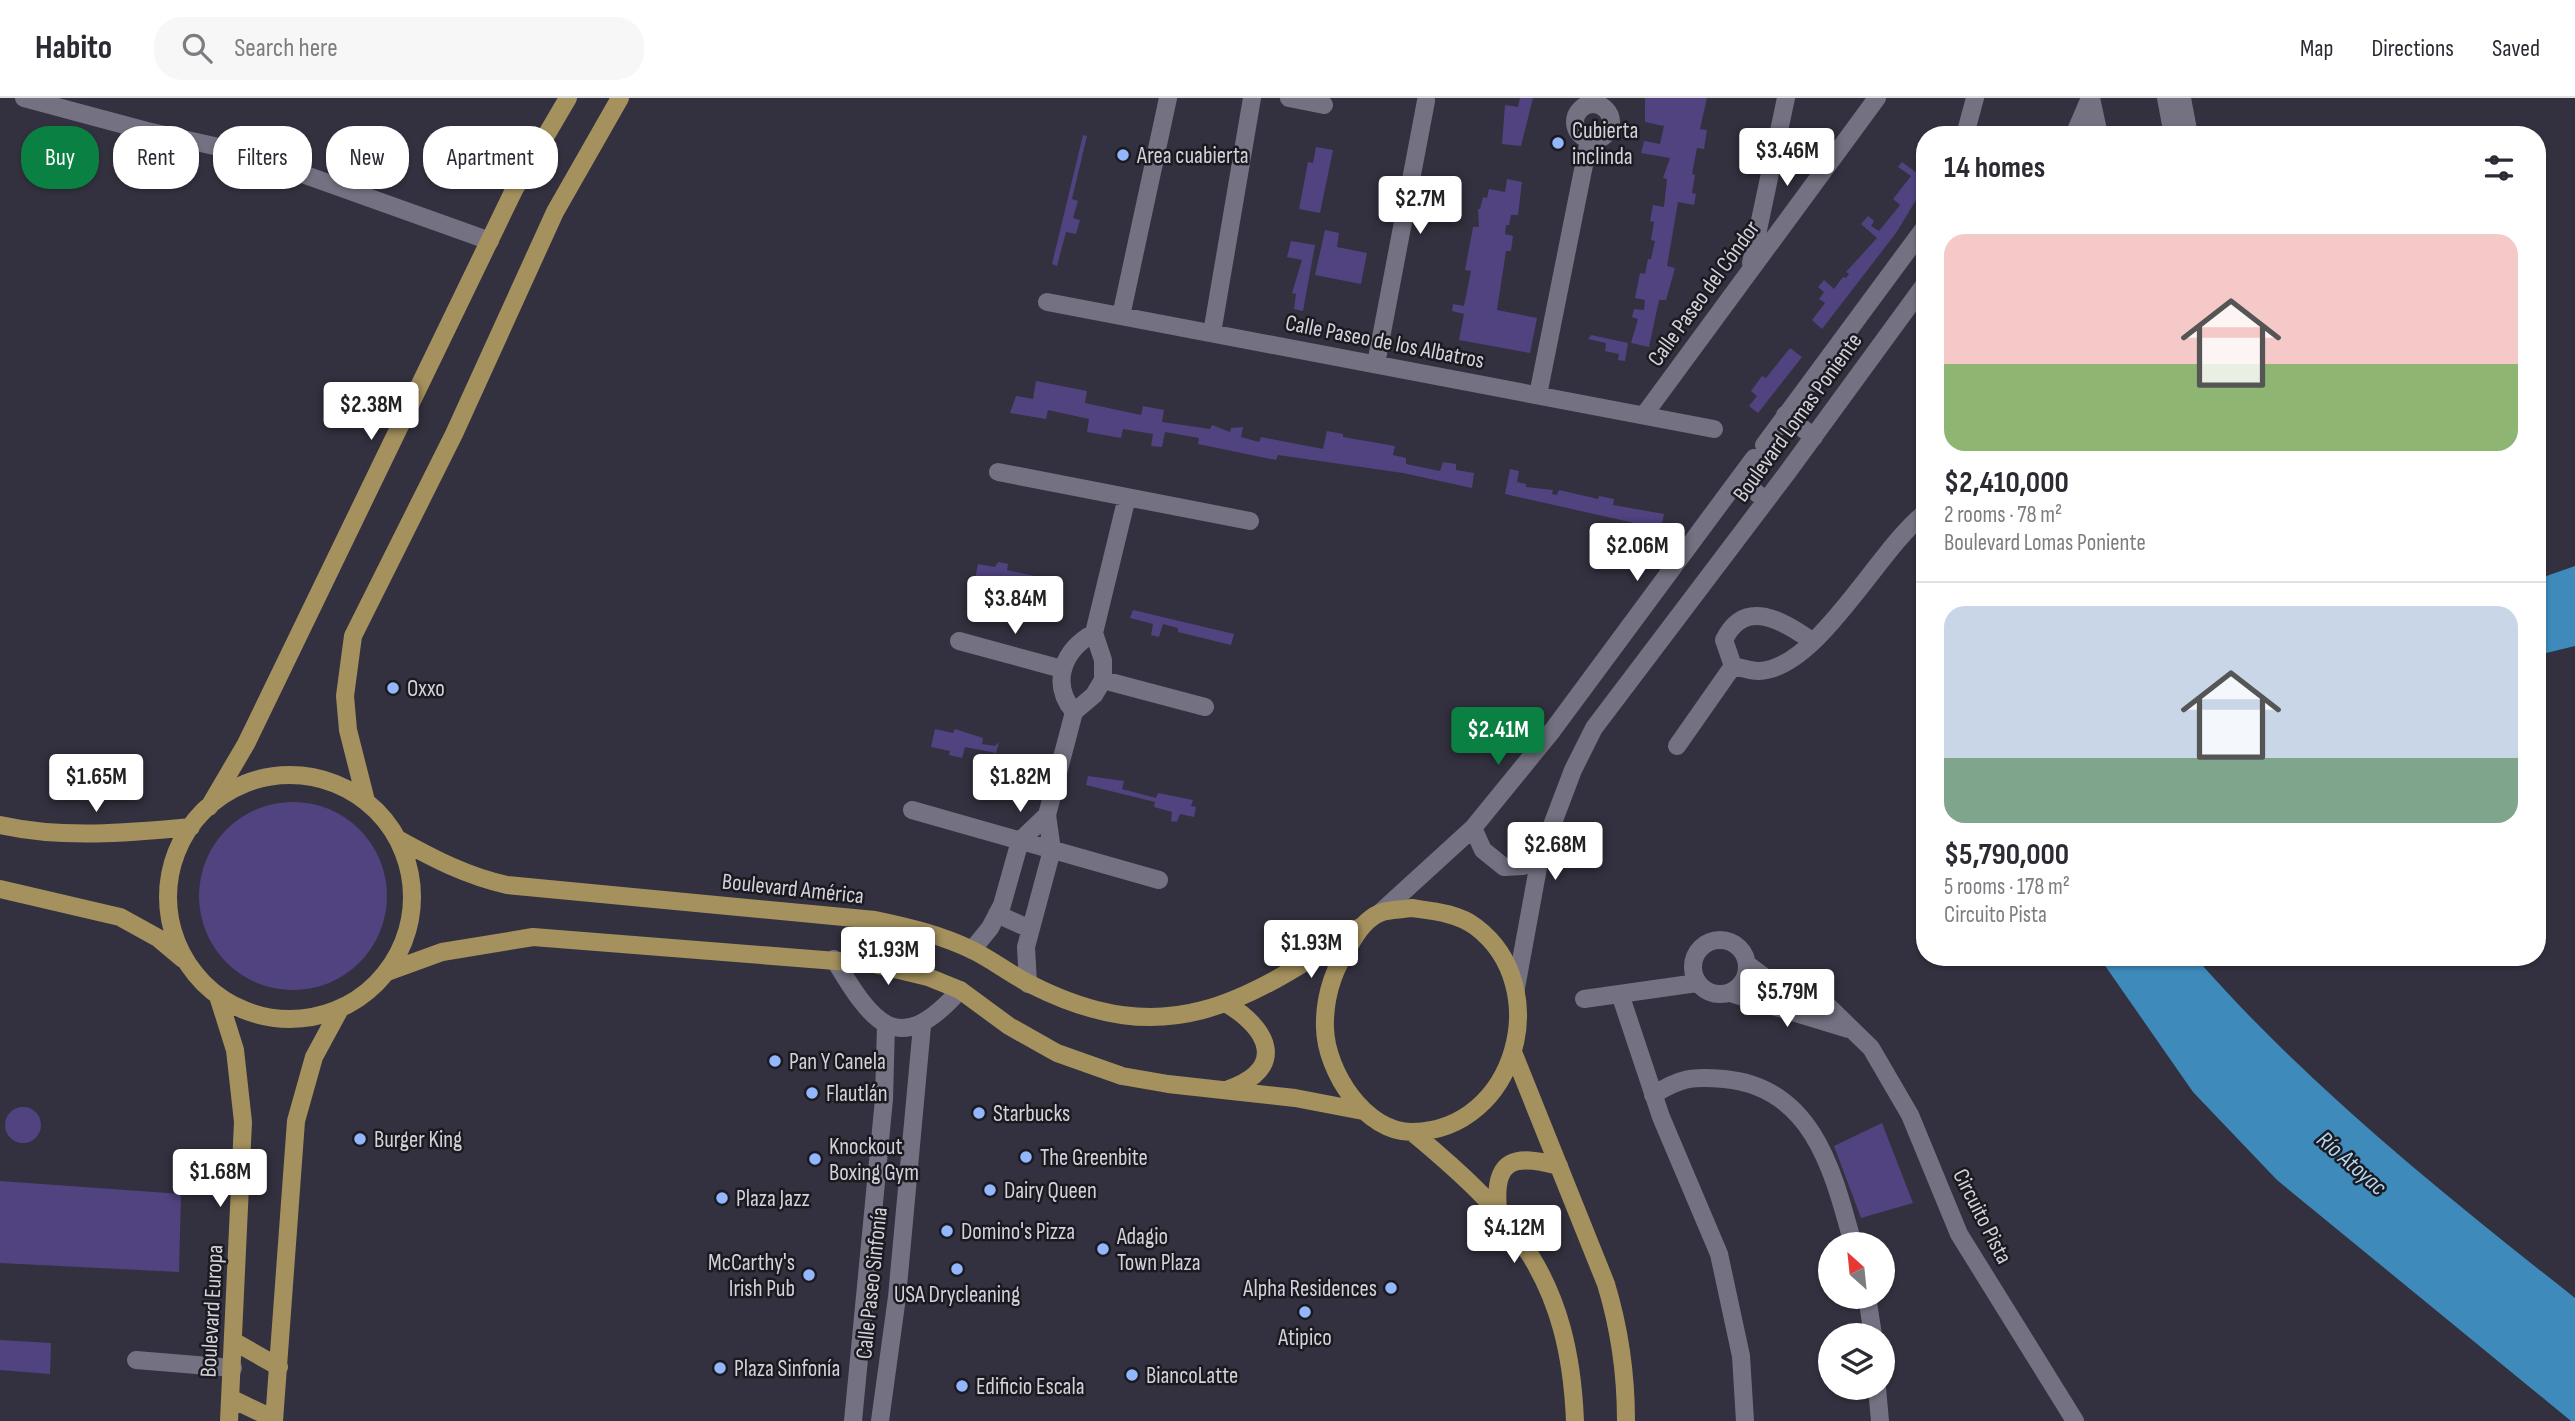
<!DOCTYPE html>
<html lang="en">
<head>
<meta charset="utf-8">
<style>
  :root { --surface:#fff; --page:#f7f7f7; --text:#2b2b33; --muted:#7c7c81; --line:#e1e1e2; --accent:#0b8043 }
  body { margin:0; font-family:"Sofia Sans Condensed",sans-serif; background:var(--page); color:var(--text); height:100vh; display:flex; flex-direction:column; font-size:26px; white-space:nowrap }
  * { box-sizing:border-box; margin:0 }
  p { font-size:23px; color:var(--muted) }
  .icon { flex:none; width:38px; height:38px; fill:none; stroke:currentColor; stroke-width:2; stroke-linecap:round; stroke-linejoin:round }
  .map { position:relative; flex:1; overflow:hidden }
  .panel { position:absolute; left:1916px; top:28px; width:630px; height:840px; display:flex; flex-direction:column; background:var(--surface); border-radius:28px; box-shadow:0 2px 5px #0004 }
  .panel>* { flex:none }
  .top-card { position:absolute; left:21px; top:28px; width:665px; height:63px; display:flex; gap:14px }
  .needle { width:46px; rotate:333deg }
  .buttons { position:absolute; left:1818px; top:1134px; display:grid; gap:14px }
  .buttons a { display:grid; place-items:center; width:77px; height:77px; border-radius:50%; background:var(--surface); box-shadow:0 2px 5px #0004; font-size:35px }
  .price { position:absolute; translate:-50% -60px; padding:0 16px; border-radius:7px; background:#fff; color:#222; font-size:23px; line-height:46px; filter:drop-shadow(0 2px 4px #0008) }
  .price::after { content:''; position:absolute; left:50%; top:42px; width:21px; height:16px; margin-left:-10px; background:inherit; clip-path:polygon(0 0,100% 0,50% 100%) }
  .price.active { background:var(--accent); color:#fff }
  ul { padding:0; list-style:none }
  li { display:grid; align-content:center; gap:14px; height:371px; padding:0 28px }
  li+li { border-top:2px solid var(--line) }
  li span { display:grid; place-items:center; height:217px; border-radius:21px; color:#555 }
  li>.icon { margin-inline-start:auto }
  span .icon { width:126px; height:126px; fill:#fffc; stroke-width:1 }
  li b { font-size:30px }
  h2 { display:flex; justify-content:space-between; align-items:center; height:84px; padding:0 28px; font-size:30px }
  .pill { padding:0 24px; border-radius:28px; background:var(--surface); box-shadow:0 2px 5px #0004; font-size:24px; line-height:63px }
  .pill.active { background:var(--accent); color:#fff }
  header { display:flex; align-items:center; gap:42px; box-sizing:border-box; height:98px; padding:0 35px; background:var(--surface); border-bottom:2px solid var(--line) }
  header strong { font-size:33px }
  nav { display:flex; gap:38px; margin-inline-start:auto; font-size:24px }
  .search { width:490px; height:63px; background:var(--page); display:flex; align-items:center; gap:18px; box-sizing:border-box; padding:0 24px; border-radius:28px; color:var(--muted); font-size:26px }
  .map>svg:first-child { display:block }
  .green { fill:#514380 }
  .water { fill:#3e8aba }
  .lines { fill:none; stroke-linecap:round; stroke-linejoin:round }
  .minor { stroke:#747282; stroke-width:18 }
  .major { stroke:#a4915d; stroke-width:18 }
  .poi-dot { fill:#92b7fd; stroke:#1b1a20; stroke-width:2.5 }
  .labels { text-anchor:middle; stroke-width:5; stroke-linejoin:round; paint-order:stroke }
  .poi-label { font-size:23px; fill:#d3d2db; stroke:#1b1a20; text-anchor:start }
  .street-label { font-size:23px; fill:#d3d2db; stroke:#1b1a20 }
  .water-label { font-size:24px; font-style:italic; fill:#b2d7f1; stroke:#1b1a20 }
</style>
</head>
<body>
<header>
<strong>Habito</strong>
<div class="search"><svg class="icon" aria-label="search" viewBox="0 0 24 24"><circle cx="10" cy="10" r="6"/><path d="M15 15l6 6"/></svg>Search here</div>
<nav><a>Map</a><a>Directions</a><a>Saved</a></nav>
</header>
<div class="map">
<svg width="2575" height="1323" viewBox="0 0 2575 1323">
  <rect width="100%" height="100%" fill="#33313f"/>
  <path class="green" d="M1520,0H1533L1521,48L1502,46L1505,7L1518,9Z
    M1645,0H1707L1700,31L1707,32L1704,51L1697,50L1692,76L1695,77L1692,95L1696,96L1694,107L1678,104L1667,168L1675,170L1666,202H1659L1649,249L1631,245L1638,221L1632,219L1634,211L1644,212L1645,202L1635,200L1640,175L1645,176L1648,161H1651L1655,143L1651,142L1654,124L1650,123L1653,107L1664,109L1667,81L1663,80L1670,60L1641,55L1644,43L1660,46L1664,28L1645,24Z
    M1083,37L1087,38L1072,101L1078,103L1073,120L1080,122L1076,136L1066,134L1057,168L1052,166Z
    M1316,49L1333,52L1320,115L1299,111L1308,64L1313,65Z
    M1902,64L1925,81V87L1896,135L1822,231L1812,222L1825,205L1819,201L1824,194L1818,189L1824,182L1834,191L1843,179L1846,180L1849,176L1846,174L1877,140L1861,126L1868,118L1874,123L1871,128L1879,133L1900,107L1893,101L1911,78L1898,69Z
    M1507,81L1522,84L1518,117H1511L1509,127H1506L1505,136L1513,138L1511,153H1506L1497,212L1537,220L1530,255L1459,242L1464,216L1452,213L1453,206L1464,208L1471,173L1465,172L1473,129H1479L1478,111H1480L1483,99L1487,100L1489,91L1505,94Z
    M1325,132L1339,135L1337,149L1367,155L1361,186L1315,177Z
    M1291,143L1315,147L1303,213L1294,211L1296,196L1292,195L1302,162L1287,159Z
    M1591,237L1628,245L1625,263L1618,262L1619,256L1605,253L1606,245L1588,241Z
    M1790,250L1802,259L1758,315L1749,308L1757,298L1751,293L1762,278L1766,280Z
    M1036,283L1087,293L1085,305L1141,317L1143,308L1164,312L1162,324L1210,331L1212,327L1230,334L1231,330L1243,329L1241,339L1259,344L1261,339L1323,351L1327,333L1343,336V339L1395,348L1393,357L1406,360V366L1440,373L1443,364L1456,366V372L1474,375L1472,390L1403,375L1278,357L1276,362L1198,346L1199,340L1165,334L1162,349L1151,348L1153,336L1123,331L1121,340L1087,334L1089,321L1048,312L1046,321L1010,315L1016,298L1033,301Z
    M1510,371L1519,373L1517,384L1526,386V389L1553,392L1552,396L1557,397L1559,392L1598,401L1599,398L1614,401L1613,407L1664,416L1661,431L1505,396Z
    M998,464L1008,466L1007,472L1044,480L1042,487L1005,480L1003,486L987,482L985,488L974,485L978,466L995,469Z
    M1133,512L1234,536L1231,547L1178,534V530L1163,526L1159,539L1151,537L1153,526L1130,520Z
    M935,631L953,635L955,631L983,640L982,646L995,648L999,644L996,655L965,649L962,660L949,657L950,653L931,649Z
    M1088,678L1124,683L1122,691L1156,700L1158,695L1193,702L1191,708L1196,709L1194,719L1180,716L1177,724L1171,723L1172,714L1154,709L1155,704L1086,687Z
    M199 798a94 94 0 1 1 188 0a94 94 0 1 1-188 0Z
    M5 1027a18 18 0 1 1 36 0a18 18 0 1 1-36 0Z
    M1882,1025L1913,1105L1861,1120L1834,1048Z
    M0,1083L181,1096L179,1174L0,1165Z
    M0,1242L51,1245L50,1276L0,1272Z"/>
  <path class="water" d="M2575,468V548L2538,557V481Z
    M2099,859H2195C2307,987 2442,1095 2575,1200V1323H2571L2277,1082L2193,994Z"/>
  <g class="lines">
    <path class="minor" d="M24,0L147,33L241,54L490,143
      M1289,0L1324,7
      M2091,0L2099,37
      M2166,0L2173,37
      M2182,0L2189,37
      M1575 24a18 18 0 1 1 36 0a18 18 0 1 1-36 0Z
      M1965,37L1975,0
      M2074,37L2090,0
      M1751,165L1786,0
      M1047,204L1714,331
      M1121,218L1168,0
      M1212,235L1252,0
      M1376,266L1426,3
      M1538,297L1589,42
      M1644,317L1877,0
      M1785,317L1814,339
      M1764,347L1925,129
      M998,374L1250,423
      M1739,380L1766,403
      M959,543L1062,571
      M1812,543C1783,523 1745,499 1724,542L1733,568C1741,570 1751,573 1759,573C1818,571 1879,450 1925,415
      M1103,582L1205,609
      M1074,614C1050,585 1063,552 1094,535
      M1677,648L1733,568
      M912,712L1159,782
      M1473,730L1483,752L1504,769L1523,768L1540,759
      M1381,814L1473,730L1552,633L1754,360
      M997,816L1030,831
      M1693 869a27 27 0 1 1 54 0a27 27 0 1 1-54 0Z
      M972,852L990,830L1002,807L1020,743L1047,717
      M834,861C873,926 898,962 960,892
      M1747,866L1771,884L1829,909L1871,950L1910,1017L1959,1136L2075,1323
      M1028,886L1026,849L1052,752L1047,717L1074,614L1094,597L1103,582V562L1094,535L1127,399
      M1516,890L1540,759L1573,672L1594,630L1787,375L1925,186
      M1730,895L1848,931
      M1620,896L1661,1019L1719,1156L1741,1258L1745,1323
      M1584,901L1697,885
      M1653,997C1680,980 1692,978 1724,981C1813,989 1833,1073 1853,1146
      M1867,1199L1873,1237
      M136,1262L233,1270
      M1877,1290L1880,1323
      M853,1323L884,1001L886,927
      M880,1323L897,1199L922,928"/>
    <path class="major" d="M168 799a122 122 0 1 1 244 0a122 122 0 1 1-244 0Z
      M366,703L348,632L345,598L353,538L454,336L555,114L620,0
      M209,709L246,646L514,92L568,0
      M0,727C63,741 127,735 191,729
      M398,741C434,761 467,778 507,787L875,822C909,829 941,837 972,852C993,862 1011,877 1032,887C1169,956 1246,903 1362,828
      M0,791L120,819L158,840L183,861
      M1411,810C1433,813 1458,815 1476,829C1555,889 1516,1032 1413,1034C1365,1035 1326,973 1325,930C1324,899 1334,870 1351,845C1358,833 1366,821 1380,815C1388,811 1401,812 1411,810Z
      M387,874L442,854L533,839L874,866L928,879L960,892L1009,928L1057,955L1122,978L1168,986L1295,1000L1363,1013
      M218,898L235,952L243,1024L229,1323
      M1227,906C1269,931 1287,970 1229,991
      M1513,954L1606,1186C1620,1232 1626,1275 1626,1323
      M1412,1034C1517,1121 1569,1181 1575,1323
      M1498,1111C1493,1060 1515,1056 1559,1068
      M235,1244L279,1269
      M232,1301L274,1321
      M274,1323L296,1023L314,959L340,911"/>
  </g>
  <g class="poi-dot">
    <circle cx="1558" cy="45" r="7"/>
    <circle cx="1123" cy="57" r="7"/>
    <circle cx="393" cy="590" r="7"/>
    <circle cx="775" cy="963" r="7"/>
    <circle cx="812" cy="995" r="7"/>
    <circle cx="979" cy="1015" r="7"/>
    <circle cx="360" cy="1041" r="7"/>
    <circle cx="1026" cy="1059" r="7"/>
    <circle cx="815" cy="1061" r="7"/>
    <circle cx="990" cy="1092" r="7"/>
    <circle cx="722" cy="1100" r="7"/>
    <circle cx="947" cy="1133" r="7"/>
    <circle cx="1103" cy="1151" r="7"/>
    <circle cx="957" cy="1171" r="7"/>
    <circle cx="809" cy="1177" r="7"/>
    <circle cx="1391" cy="1190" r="7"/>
    <circle cx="1305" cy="1214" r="7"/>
    <circle cx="720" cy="1270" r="7"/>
    <circle cx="1132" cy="1277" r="7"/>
    <circle cx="962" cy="1288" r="7"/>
  </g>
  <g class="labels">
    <g class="poi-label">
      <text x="1572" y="40">Cubierta<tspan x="1572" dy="26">inclinda</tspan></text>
      <text x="1137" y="65">Area cuabierta</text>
      <text x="407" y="598">Oxxo</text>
      <text x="789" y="971">Pan Y Canela</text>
      <text x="826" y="1003">Flautlán</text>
      <text x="993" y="1023">Starbucks</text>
      <text x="374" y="1049">Burger King</text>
      <text x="829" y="1056">Knockout<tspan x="829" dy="26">Boxing Gym</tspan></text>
      <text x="1040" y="1067">The Greenbite</text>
      <text x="1004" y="1100">Dairy Queen</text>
      <text x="736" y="1108">Plaza Jazz</text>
      <text x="961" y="1141">Domino's Pizza</text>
      <text x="1117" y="1146">Adagio<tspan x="1117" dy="26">Town Plaza</tspan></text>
      <text x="795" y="1172" text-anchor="end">McCarthy's<tspan x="795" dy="26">Irish Pub</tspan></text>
      <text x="1377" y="1198" text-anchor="end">Alpha Residences</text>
      <text x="957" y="1204" text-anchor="middle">USA Drycleaning</text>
      <text x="1305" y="1247" text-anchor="middle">Atipico</text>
      <text x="734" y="1278">Plaza Sinfonía</text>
      <text x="1146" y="1285">BiancoLatte</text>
      <text x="976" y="1296">Edificio Escala</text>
    </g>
    <g class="street-label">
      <text transform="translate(1703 195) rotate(-54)" y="8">Calle Paseo del Cóndor</text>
      <text transform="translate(1385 243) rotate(11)" y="8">Calle Paseo de los Albatros</text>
      <text transform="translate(1797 319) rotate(-54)" y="8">Boulevard Lomas Poniente</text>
      <text transform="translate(793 790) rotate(6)" y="8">Boulevard América</text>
      <text transform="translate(1983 1118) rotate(63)" y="8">Circuito Pista</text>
      <text transform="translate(871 1185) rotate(-84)" y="8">Calle Paseo Sinfonía</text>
      <text transform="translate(211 1213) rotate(-87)" y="8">Boulevard Europa</text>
    </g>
    <g class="water-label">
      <text transform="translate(2352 1065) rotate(41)" y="8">Río Atoyac</text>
    </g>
  </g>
</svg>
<div class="buttons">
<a><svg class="needle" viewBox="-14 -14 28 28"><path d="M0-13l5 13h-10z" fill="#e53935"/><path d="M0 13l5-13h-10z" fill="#7c7c81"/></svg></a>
<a><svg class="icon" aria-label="layers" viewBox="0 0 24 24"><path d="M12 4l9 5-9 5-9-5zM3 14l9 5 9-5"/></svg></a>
</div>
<b class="price" style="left:1787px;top:90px">$3.46M</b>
<b class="price" style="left:1420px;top:138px">$2.7M</b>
<b class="price" style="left:371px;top:344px">$2.38M</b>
<b class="price" style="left:1637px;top:485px">$2.06M</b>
<b class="price" style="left:1015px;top:538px">$3.84M</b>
<b class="price active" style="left:1498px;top:669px">$2.41M</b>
<b class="price" style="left:96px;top:716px">$1.65M</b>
<b class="price" style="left:1020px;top:716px">$1.82M</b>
<b class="price" style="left:1555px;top:784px">$2.68M</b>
<b class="price" style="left:1311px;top:882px">$1.93M</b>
<b class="price" style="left:888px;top:889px">$1.93M</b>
<b class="price" style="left:1787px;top:931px">$5.79M</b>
<b class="price" style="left:220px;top:1111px">$1.68M</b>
<b class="price" style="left:1514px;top:1167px">$4.12M</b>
<div class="top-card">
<a class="pill active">Buy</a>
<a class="pill">Rent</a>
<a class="pill">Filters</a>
<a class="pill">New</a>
<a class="pill">Apartment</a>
</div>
<section class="panel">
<h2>14 homes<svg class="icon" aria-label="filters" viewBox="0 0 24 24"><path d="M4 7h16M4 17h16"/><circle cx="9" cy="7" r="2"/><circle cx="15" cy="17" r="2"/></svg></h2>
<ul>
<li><span style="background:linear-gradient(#f6c9c9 60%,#8fb573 0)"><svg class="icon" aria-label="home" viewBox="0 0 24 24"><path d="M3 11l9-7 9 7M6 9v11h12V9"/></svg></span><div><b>$2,410,000</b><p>2 rooms · 78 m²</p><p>Boulevard Lomas Poniente</p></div></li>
<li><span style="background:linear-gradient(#c9d6e8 70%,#7fa58c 0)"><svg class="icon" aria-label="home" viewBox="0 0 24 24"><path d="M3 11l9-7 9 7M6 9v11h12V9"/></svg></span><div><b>$5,790,000</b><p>5 rooms · 178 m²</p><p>Circuito Pista</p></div></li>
</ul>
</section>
</div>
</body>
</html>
